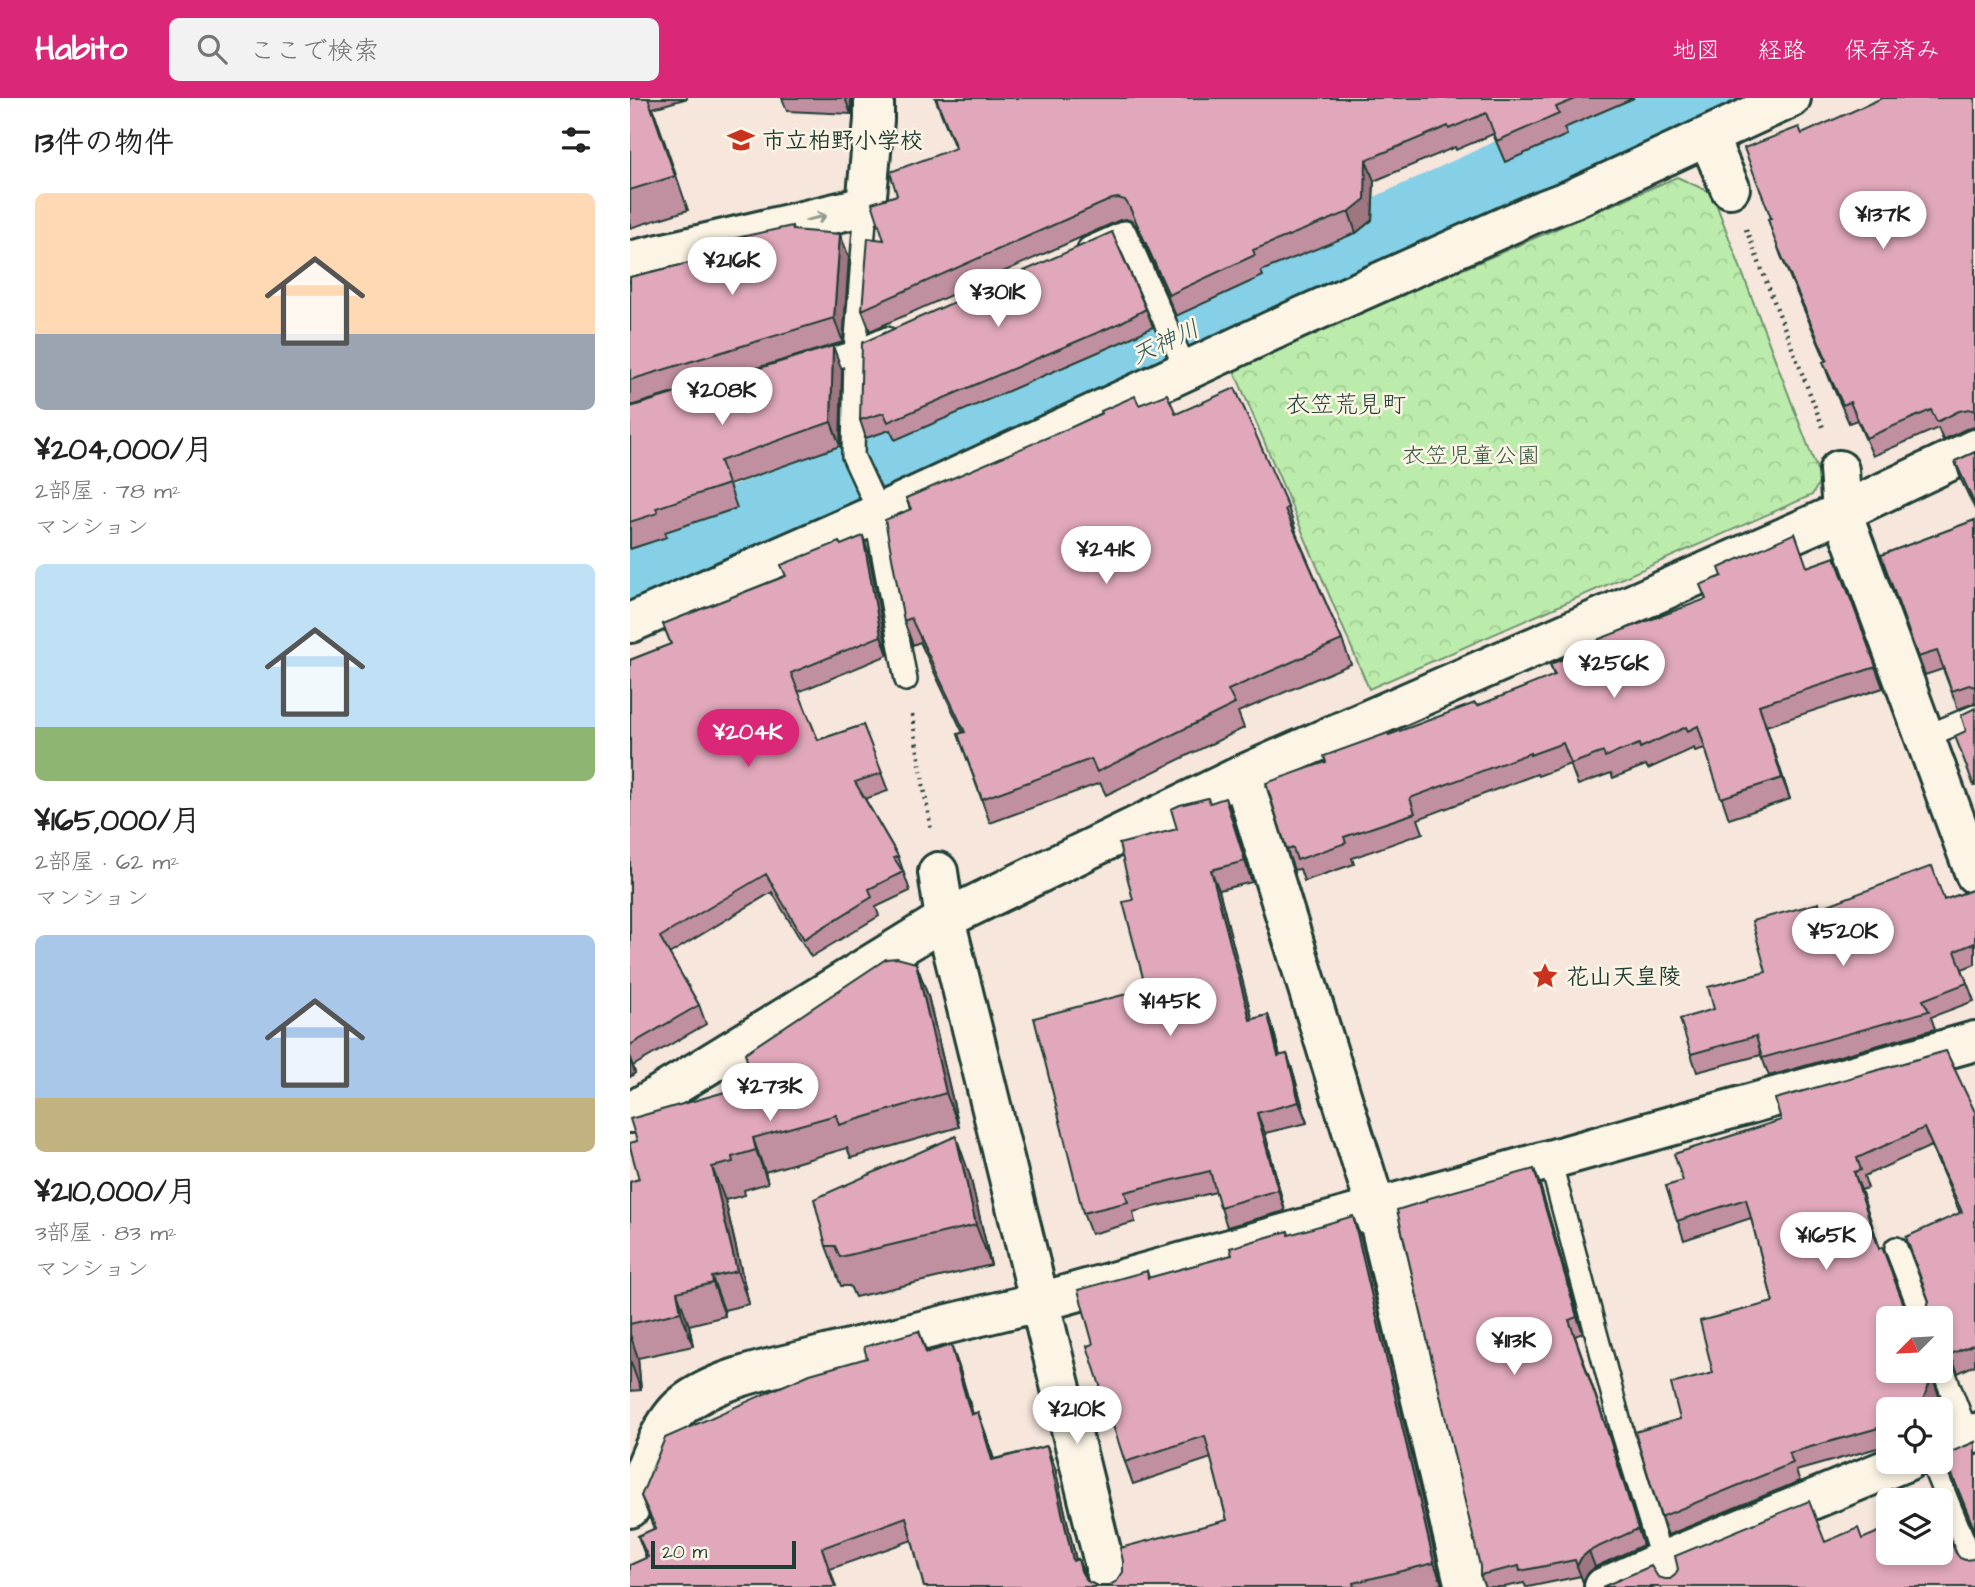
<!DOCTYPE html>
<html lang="ja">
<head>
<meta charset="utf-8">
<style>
  :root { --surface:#fff; --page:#f2f2f2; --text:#222; --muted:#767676; --accent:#db2777 }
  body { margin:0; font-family:"Architects Daughter","Klee One",sans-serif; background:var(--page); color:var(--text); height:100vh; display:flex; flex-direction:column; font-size:26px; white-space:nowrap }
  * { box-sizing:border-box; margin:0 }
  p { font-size:23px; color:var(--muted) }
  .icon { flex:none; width:38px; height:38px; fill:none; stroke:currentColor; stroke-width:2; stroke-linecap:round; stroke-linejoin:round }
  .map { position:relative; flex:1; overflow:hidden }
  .sheet { display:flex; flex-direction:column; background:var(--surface); width:630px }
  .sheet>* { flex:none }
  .needle { width:46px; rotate:246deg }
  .tools { position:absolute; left:1246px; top:1208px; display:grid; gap:14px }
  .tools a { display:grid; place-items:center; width:77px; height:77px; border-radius:10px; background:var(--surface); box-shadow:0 4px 10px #0003; font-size:35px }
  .scale { position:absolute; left:21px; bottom:18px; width:145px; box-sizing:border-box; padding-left:7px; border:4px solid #1f3d34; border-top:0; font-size:19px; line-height:24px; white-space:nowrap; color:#1f3d34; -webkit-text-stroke:5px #fcf5e5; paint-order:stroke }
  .price { position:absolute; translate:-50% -60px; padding:0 16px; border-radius:24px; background:#fff; color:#222; font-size:23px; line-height:46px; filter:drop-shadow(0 2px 4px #0008) }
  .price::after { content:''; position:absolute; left:50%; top:42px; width:21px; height:16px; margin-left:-10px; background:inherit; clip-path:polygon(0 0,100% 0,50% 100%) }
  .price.on { background:var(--accent); color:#fff }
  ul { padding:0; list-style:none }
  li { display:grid; align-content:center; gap:14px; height:371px; padding:0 35px }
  li span { display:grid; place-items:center; height:217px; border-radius:10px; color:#555 }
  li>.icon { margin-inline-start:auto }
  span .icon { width:126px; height:126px; fill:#fffc; stroke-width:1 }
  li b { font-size:30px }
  h2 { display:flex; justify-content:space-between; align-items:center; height:84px; padding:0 35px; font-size:30px }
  header { display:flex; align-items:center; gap:42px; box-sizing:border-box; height:98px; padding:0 35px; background:var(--accent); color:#fff }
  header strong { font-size:33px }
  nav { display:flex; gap:38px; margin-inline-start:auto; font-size:24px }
  .search { width:490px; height:63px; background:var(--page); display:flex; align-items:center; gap:18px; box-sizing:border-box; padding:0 24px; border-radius:10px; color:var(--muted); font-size:26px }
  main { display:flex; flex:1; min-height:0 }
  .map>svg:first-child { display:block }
  .forest { fill:url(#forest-crowns); stroke:#6e9470; stroke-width:2 }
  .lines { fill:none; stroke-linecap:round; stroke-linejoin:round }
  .river { stroke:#85d0e6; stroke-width:88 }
  .lane-casing { stroke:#1f3d34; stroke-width:26 }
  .street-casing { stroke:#1f3d34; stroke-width:44 }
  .path { stroke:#1f3d34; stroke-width:4.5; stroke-dasharray:2 5; stroke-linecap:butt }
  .lane { stroke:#fcf5e5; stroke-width:21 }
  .street { stroke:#fcf5e5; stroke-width:38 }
  .wall { fill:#c190a0; stroke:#1f3d34; stroke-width:2; fill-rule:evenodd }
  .shaded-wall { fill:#9d7682; stroke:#1f3d34; stroke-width:2 }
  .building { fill:#e0a8ba; stroke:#1f3d34; stroke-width:2; fill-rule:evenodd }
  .oneway { stroke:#8e998c }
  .labels { text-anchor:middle; stroke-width:5; stroke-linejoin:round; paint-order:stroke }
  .poi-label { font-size:23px; font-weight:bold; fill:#1f3d34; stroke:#fcf5e5; text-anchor:start }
  .park-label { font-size:23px; fill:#375746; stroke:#fcf5e5 }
  .water-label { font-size:24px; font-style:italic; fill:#335a58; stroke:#fcf5e5 }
  .neighbourhood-label { font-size:24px; fill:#1f3d34; stroke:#fcf5e5 }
</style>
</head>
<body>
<header>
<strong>Habito</strong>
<div class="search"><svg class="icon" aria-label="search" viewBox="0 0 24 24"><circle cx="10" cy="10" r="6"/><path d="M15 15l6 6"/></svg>ここで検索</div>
<nav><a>地図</a><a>経路</a><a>保存済み</a></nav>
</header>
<main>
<section class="sheet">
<h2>13件の物件<svg class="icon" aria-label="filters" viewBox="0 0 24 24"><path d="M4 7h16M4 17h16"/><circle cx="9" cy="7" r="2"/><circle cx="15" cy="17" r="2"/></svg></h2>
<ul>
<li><span style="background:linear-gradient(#ffd9b3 65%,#9aa5b1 0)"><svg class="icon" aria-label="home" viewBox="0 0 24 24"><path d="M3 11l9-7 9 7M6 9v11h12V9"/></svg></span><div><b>¥204,000/月</b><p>2部屋 · 78 m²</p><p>マンション</p></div></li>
<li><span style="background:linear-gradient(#bfe0f5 75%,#8fb573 0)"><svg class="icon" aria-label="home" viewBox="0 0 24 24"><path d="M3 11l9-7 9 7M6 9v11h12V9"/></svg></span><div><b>¥165,000/月</b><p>2部屋 · 62 m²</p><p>マンション</p></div></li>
<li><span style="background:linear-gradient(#a9c7e8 75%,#c2b280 0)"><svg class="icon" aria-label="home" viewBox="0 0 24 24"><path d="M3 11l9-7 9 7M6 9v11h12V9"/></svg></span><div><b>¥210,000/月</b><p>3部屋 · 83 m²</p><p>マンション</p></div></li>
</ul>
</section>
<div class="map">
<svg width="1345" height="1489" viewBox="0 0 1345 1489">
  <defs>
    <pattern id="forest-crowns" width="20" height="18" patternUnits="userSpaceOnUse" patternTransform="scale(1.75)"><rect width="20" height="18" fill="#bcecab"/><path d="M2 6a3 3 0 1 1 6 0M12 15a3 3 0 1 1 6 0" fill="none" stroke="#a1cb94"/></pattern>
  </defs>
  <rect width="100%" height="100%" fill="#f6e6dc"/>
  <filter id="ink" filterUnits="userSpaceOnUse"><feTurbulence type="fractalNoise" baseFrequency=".0143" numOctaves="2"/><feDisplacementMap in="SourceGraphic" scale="14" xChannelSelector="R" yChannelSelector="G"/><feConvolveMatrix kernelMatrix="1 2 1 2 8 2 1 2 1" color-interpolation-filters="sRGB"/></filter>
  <g filter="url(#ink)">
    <path class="forest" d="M1047,79L1082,95L1191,382L1182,397L739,591L603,270Z"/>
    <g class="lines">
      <path class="river" d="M0,478L254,373L1065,0"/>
      <defs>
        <path id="lane" d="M236,108L225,254L223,358L242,399L276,582
          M459,150L495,134L556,272
          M182,267L225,254L257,240
          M1295,639L1345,618
          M920,1062L993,1336L1032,1463L1043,1489
          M1266,1150L1293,1220
          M1311,1266L1338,1338
          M1301,1363L1345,1470"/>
        <path id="street" d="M1078,39L1100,90
          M0,163L236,108L244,22V0
          M1209,372L1212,414L1345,776
          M0,525L245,417L665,222L905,115L942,101L1161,0
          M612,677L746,1110L835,1489
          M308,774L315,821L480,1489
          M0,1015L315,821L612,677L1212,414L1345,351
          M1311,1349L1345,1335
          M0,1410C12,1381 28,1327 53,1307C88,1279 145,1270 188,1259C262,1240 336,1221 410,1204L1345,943
          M974,1489L1032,1463L1277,1363"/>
      </defs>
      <use href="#lane" class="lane-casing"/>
      <use href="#street" class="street-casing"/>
      <path class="path" d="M1116,131L1194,332
        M282,617L301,733"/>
      <use href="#lane" class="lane"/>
      <use href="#street" class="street"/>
    </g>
    <path class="wall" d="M0,0H58L23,10L58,112L0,130Z
      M152,0H221V16L157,13Z
      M305,0H1004L934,30L937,37L875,64L863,36L826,52L825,49L744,83L742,122L726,135L631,173L633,178L546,218L507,129L502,123L496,121L490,122L240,233L232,212L254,142L267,97L325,50Z
      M1345,0V329L1336,331L1313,342L1308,330L1243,358L1227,322L1219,325L1200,282L1193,264L1196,263L1151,158L1138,121L1140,120L1172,36Z
      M163,132L219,159L213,244L0,308V179L72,162Z
      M516,211L523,229L496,242L265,342L260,332L236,340L230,322Z
      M212,272L210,348L99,387L107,410L35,434L37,439L0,451V309Z
      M509,307L546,316L658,409L666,433H665L712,542L721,566L608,614L614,630L476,697L470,685L360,725L328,636L333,635L290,544L283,547L274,523L280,411L276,400Z
      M1345,354V411L1331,382L1325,363Z
      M1345,422V605L1328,611L1313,571L1295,577L1251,457Z
      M211,447L239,456L258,557L168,594L188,642L233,627L258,693L235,701L268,758L280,793L246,809L249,818L181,859L142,794L39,856L69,907L76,926L3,968L5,975L0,979V562L41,546L33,526L155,478Z
      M1205,459L1253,590L1136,628L1160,701L1099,721L1075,650L1065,653L1064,650L1018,671L1016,667L983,680L981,675L948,687L940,666L908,678L907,676L788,721L793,735L722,760L724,766L674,783L670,771L664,772L657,752L696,664L759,637L847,608L924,578L920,566L1177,469Z
      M580,705L602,720L622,784L589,792L622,921L638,917L645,938L650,958L657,956L664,977L677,1025L635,1035L655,1113L597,1129L586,1094L503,1114L505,1124L461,1136L453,1115L516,891L547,731Z
      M1345,791V866L1332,871L1344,903L1301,919L1305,931L1139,978L1131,957L1067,974L1061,956L1084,911L1136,874L1191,810L1314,802Z
      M286,865L298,898L329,1029L221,1060L217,1050L135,1074L138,1085L114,1092L115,1097L95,1102L119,1206L94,1212L95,1218L59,1227L63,1248L8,1260L11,1292L0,1293V1084L9,1081L7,1043L123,986Z
      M1345,1014V1267L1328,1275L1320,1256L1314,1253L1311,1254V1220H1258L1309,1298L1258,1311V1347L1166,1373L1170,1383L1038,1437L1031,1419L1050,1321L1083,1275L1143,1204L1121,1120L1054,1142L1036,1088ZM1301,1048L1330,1115L1297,1209L1292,1213L1284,1214L1278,1211L1274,1207L1250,1151L1231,1092L1238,1090L1234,1078Z
      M904,1071L910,1087L953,1235L945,1238L982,1345L1013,1447L965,1469L957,1476L953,1484L951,1478L898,1489H896L894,1485L874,1489H855L850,1477Z
      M340,1078L361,1167L225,1199L220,1188H211L196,1148Z
      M659,1137L731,1140L812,1486L801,1489H294L282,1442L200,1471L206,1489H0L16,1460L8,1438L24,1431L11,1398L237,1260L289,1233L297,1255L321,1247L329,1269L343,1316L348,1314L364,1361L417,1348L425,1370L446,1462L448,1461L457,1483L467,1488H478L597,1422L581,1360L503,1386L495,1364L463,1246L517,1173L519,1180L602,1157Z
      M1345,1344V1435L1314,1357Z"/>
    <path class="shaded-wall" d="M215,0H221V16Z
      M736,62L744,83L742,122L726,135L719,114Z
      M210,136L219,159L213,244L204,220Z
      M203,248L212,272L210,348L201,324Z
      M233,438L239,456L258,557L251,538Z
      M1129,607L1136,628L1160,701L1152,680Z
      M595,700L602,720L622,784L615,763Z
      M581,772L589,792L628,942L620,922Z
      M286,865L298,898L329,1029L316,995Z
      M638,917L645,938L655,979L648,958Z
      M657,956L664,977L677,1025L669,1004Z
      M0,960L5,975L0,979Z
      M627,1015L635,1035L655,1113L648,1092Z
      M326,1038L340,1078L361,1167L346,1127Z
      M123,1040L135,1074L138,1085L126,1052Z
      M82,1069L95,1102L119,1206L107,1173Z
      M904,1071L910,1087L953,1235L947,1219Z
      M1224,1074L1231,1092L1255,1169L1249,1151Z
      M723,1118L731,1140L812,1486L804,1465Z
      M82,1179L94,1212L95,1218L83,1185Z
      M47,1194L59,1227L63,1248L51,1214Z
      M939,1222L982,1345L1013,1447L1008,1431Z
      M0,1236L8,1260L11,1292L0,1262Z
      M321,1247L329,1269L349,1338L341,1317Z
      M1300,1272L1309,1298L1304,1311H1289Z
      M348,1314L356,1336L370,1383L362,1362Z
      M417,1348L425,1370L451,1484L443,1463Z
      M959,1453L965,1469L957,1476L953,1484L947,1468L951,1460Z"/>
    <path class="building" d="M0,0H18L45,78L0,92Z
      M306,0H948L926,9L929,16L867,43L856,15L819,31L818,28L736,62L735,101L719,114L623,152L625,157L539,197L499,108L495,102L488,100L482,101L232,212L238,140L254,142L242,105L267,97L260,74L326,50Z
      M1252,0H1345V313L1339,311L1329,313L1307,324L1301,312L1236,340L1220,304L1213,307L1193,264L1197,262L1144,140L1138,121L1141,120L1114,50L1169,29L1172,36Z
      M162,128L163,132L210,136L204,220L0,282V179L72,162L69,148Z
      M482,134L516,211L490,225L258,324L254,315L230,322L232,245Z
      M203,248L201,324L90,363L98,386L26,410L28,415L0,424V309Z
      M605,290L658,409L655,411L712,542L598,592L605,606L467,674L461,661L352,701L328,636L335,634L281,520L274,523L255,422L281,411L276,400L444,328L472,315L471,313L505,298L509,307L537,296L546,316Z
      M1345,354V407L1325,363Z
      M1345,422V589L1339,587L1322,593L1307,553L1288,559L1251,457Z
      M1165,435L1177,469L1205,459L1246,569L1129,607L1152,680L1091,700L1068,628L1058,633L1056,629L1010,650L1009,646L975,659L973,654L941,666L933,645L900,657V655L780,700L785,715L714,739L716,745L667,762L663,750L657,752L636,685L696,664L694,658L758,635L759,637L845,605L847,608L925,577L920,566L971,547L969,541L1076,501L1070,487L1092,478L1089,470Z
      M233,438L251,538L161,575L188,642L233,627L252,675L225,684L268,758L264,760L273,774L239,791L242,799L174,841L136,776L30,839L69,907L0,947V562L41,546L33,526L156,478L151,467L209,444L211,447Z
      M1345,610V688H1344L1325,638L1336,633L1331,617Z
      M578,700L580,705L595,700L615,763L581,772L620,922L638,917L648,958L657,956L669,1004L627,1015L648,1092L590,1109L580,1073L495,1094L498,1104L453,1115L404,920L516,891L493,804L503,802L489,746L547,731L541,711L550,707Z
      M1302,768L1314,802L1345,791V845L1325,853L1337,885L1293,902L1299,913L1132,960L1126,938L1061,956L1050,921L1084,911L1078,889L1136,874L1122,823L1189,805L1190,810Z
      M267,860L286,865L316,995L209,1027L206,1017L123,1040L126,1052L102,1059L103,1064L82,1069L107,1173L82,1179L83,1185L47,1194L51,1214L0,1226V1084L9,1081L0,1049V1045L7,1043L0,1021L123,986L115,955L256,861Z
      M1316,953L1345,1014V1246L1321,1256L1313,1238L1311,1237V1220H1258V1272H1300L1302,1280L1289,1311H1258V1326L1245,1331L1159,1355L1163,1365L1031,1419L1005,1334L1050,1321L1041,1286L1083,1275L1070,1223L1143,1204L1116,1101L1047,1123L1036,1088L1053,1083L1044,1056L1151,1022L1145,1001ZM1294,1030L1332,1114L1276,1139L1299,1203L1297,1209L1292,1213L1284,1214L1278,1211L1274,1207L1252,1149L1249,1151L1224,1074L1231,1072L1227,1060Z
      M326,1038L346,1127L210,1159L205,1148H196L184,1101Z
      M904,1071L947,1219L939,1222L976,1329L1008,1431L959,1453L951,1460L947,1468L945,1462L890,1473L889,1468L850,1477V1468L767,1112L796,1103V1101Z
      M723,1118L804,1465L723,1485L724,1489H294L276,1419L192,1450L205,1489H0V1467L18,1459L8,1438L26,1430L11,1398L35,1340L180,1276L237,1260L234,1249L289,1233L296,1255L321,1247L341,1317L348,1314L362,1362L417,1348L443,1463L448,1461L451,1473L457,1483L467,1488H478L487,1483L493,1474V1463L490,1450L597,1422L575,1338L495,1364L457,1248L463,1246L448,1192L517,1173L518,1180L602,1157L600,1150L658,1133L659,1137Z
      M1345,1344V1433L1314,1357Z
      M1179,1403L1195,1444L1228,1430L1232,1441L1258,1430V1454H1311V1419L1326,1455L1330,1460L1335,1462L1343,1461L1345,1459V1489H972L1021,1468L1028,1479L1035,1481H1040L1045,1477L1048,1471L1045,1458Z"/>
    <defs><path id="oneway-shaft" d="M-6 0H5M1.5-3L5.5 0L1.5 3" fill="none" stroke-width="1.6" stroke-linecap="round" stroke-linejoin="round" transform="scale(1.75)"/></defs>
    <use class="oneway" href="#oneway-shaft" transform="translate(186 120) rotate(-13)"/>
  </g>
  <defs>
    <symbol id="school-bare" viewBox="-9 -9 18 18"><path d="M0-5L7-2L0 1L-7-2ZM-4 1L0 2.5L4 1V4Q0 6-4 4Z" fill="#c8321e" stroke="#fcf5e5" stroke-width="2.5" paint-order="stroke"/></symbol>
    <symbol id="sight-bare" viewBox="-9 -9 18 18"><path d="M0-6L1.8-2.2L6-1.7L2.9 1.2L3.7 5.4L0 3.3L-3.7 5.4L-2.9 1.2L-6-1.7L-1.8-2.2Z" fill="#c8321e" stroke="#fcf5e5" stroke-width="2.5" paint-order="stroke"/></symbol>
  </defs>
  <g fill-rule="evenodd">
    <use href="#school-bare" x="92" y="23" width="38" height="38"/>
    <use href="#sight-bare" x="896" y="859" width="38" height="38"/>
  </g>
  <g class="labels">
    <g class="poi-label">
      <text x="132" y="50">市立柏野小学校</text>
      <text x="936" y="886">花山天皇陵</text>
    </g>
    <g class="park-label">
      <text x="841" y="365">衣笠児童公園</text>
    </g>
    <g class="water-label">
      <text transform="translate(535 244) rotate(-25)" y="8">天神川</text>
    </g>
    <g class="neighbourhood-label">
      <text x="716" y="314">衣笠荒見町</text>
    </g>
  </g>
</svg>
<div class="tools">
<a><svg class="needle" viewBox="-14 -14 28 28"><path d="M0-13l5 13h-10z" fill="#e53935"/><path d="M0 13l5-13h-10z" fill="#767676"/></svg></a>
<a><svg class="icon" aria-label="locate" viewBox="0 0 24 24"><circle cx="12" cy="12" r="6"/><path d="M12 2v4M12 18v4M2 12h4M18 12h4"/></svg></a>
<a><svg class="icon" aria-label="layers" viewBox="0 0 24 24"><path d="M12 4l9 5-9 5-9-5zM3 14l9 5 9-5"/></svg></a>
</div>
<div class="scale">20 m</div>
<b class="price" style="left:1253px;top:153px">¥137K</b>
<b class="price" style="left:102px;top:199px">¥216K</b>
<b class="price" style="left:368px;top:231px">¥301K</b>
<b class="price" style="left:92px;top:329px">¥208K</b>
<b class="price" style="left:476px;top:488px">¥241K</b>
<b class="price" style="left:984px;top:602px">¥256K</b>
<b class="price on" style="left:118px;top:671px">¥204K</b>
<b class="price" style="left:1213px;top:870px">¥520K</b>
<b class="price" style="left:540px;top:940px">¥145K</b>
<b class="price" style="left:140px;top:1025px">¥273K</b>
<b class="price" style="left:1196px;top:1174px">¥165K</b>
<b class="price" style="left:884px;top:1279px">¥113K</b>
<b class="price" style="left:447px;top:1348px">¥210K</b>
</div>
</main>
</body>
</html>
